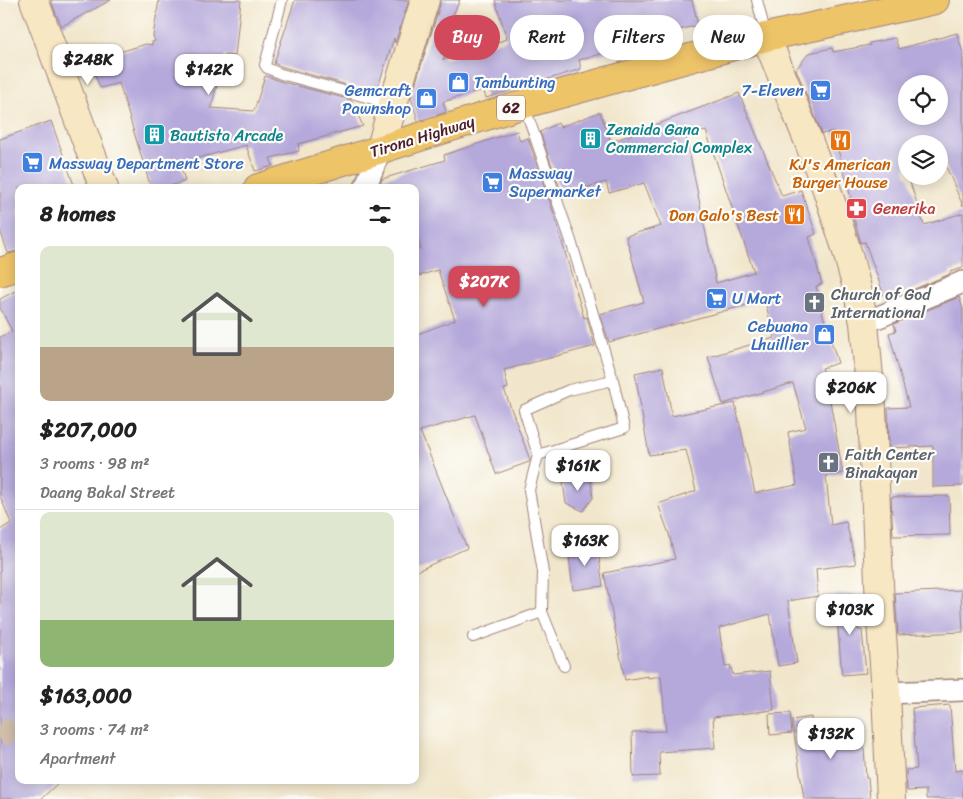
<!DOCTYPE html>
<html lang="en">
<head>
<meta charset="utf-8">
<style>
  :root { --surface:#fff; --page:#f6f6f6; --text:#222; --muted:#767676; --line:#e0e0e0; --accent:#d1495b }
  body { margin:0; font-family:Sriracha,sans-serif; background:var(--page); color:var(--text); height:100vh; display:flex; flex-direction:column; font-size:19px; white-space:nowrap }
  * { box-sizing:border-box; margin:0 }
  p { font-size:16px; color:var(--muted) }
  .icon { flex:none; width:28px; height:28px; fill:none; stroke:currentColor; stroke-width:2; stroke-linecap:round; stroke-linejoin:round }
  .map { position:relative; flex:1; overflow:hidden }
  .details { position:absolute; left:15px; top:184px; width:404px; height:600px; display:flex; flex-direction:column; background:var(--surface); border-radius:10px; box-shadow:0 2px 12px #0003 }
  .details>* { flex:none }
  .banner { position:absolute; left:434px; top:15px; width:454px; height:45px; display:flex; gap:10px }
  .tools { position:absolute; left:898px; top:75px; display:grid; gap:10px }
  .tools a { display:grid; place-items:center; width:50px; height:50px; border-radius:50%; background:var(--surface); box-shadow:0 2px 12px #0003; font-size:25px }
  .price { position:absolute; translate:-50% -42px; padding:0 11px; border-radius:10px; background:#fff; color:#222; font-size:16px; line-height:32px; filter:drop-shadow(0 1px 2px #0008) }
  .price::after { content:''; position:absolute; left:50%; top:30px; width:15px; height:11px; margin-left:-8px; background:inherit; clip-path:polygon(0 0,100% 0,50% 100%) }
  .price.current { background:var(--accent); color:#fff }
  ul { padding:0; list-style:none }
  li { display:grid; align-content:center; gap:10px; height:265px; padding:0 25px }
  li+li { border-top:1px solid var(--line) }
  li span { display:grid; place-items:center; height:155px; border-radius:10px; color:#555 }
  li>.icon { margin-inline-start:auto }
  span .icon { width:90px; height:90px; fill:#fffc; stroke-width:1 }
  li b { font-size:21px }
  h2 { display:flex; justify-content:space-between; align-items:center; height:60px; padding:0 25px; font-size:21px }
  .chip { padding:0 18px; border-radius:22px; background:var(--surface); box-shadow:0 2px 12px #0003; font-size:18px; line-height:45px }
  .chip.current { background:var(--accent); color:#fff }
  .map>svg:first-child { display:block }
  .building { fill:#b5a9db; fill-rule:evenodd }
  .lines { fill:none; stroke-linecap:round; stroke-linejoin:round }
  .street-tunnel { stroke:#d0beab; stroke-width:21; stroke-dasharray:21 11; stroke-linecap:butt }
  .lane-casing { stroke:#9e827b; stroke-width:12 }
  .street-casing { stroke:#9e827b; stroke-width:24 }
  .secondary-casing { stroke:#9e827b; stroke-width:30 }
  .primary-casing { stroke:#9e827b; stroke-width:30 }
  .lane { stroke:#fff; stroke-width:10 }
  .street { stroke:#fff; stroke-width:21 }
  .secondary { stroke:#f8e7c3; stroke-width:28 }
  .primary { stroke:#eec469; stroke-width:28 }
  .labels { text-anchor:middle; stroke-width:4.5; stroke-linejoin:round; paint-order:stroke }
  .shield { fill:#fdfcf7; stroke:#806168; stroke-width:1 }
  .shield-label { font-size:15px; font-weight:bold; fill:#4a1f2b }
  .shop-label { font-size:16px; fill:#366cbe; stroke:#fdfcf7; text-anchor:start }
  .culture-label { font-size:16px; fill:#0d838f; stroke:#fdfcf7; text-anchor:start }
  .street-label { font-size:16px; fill:#4a1f2b; stroke:#fdfcf7 }
  .food-label { font-size:16px; fill:#c56008; stroke:#fdfcf7 }
  .health-label { font-size:16px; fill:#be3a42; stroke:#fdfcf7; text-anchor:start }
  .worship-label { font-size:16px; fill:#5b616d; stroke:#fdfcf7; text-anchor:start }
</style>
</head>
<body>
<div class="map">
<svg width="963" height="799" viewBox="0 0 963 799">
  <rect width="100%" height="100%" fill="#fdfcf7"/>
  <filter id="ink" filterUnits="userSpaceOnUse"><feTurbulence type="fractalNoise" baseFrequency=".02" numOctaves="2"/><feDisplacementMap in="SourceGraphic" scale="10" xChannelSelector="R" yChannelSelector="G"/><feConvolveMatrix kernelMatrix="1 2 1 2 8 2 1 2 1" color-interpolation-filters="sRGB"/></filter>
  <filter id="wash" filterUnits="userSpaceOnUse"><feTurbulence type="fractalNoise" baseFrequency=".0096" numOctaves="4" result="noise"/><feDisplacementMap in="SourceGraphic" scale="20" xChannelSelector="R" yChannelSelector="G"/><feGaussianBlur stdDeviation="1.12" result="paint"/><feColorMatrix in="noise" values="0 0 0 0 0 0 0 0 0 0 0 0 0 0 0 0 0 1.4 0 .05"/><feComposite in="paint" operator="in"/></filter>
  <g filter="url(#wash)">
    <rect width="100%" height="100%" fill="#f1e6cb"/>
    <g id="blocks">
      <path class="building" d="M51,0H111L62,26L56,14Z
        M159,0H241L235,56L225,55L211,108L254,111L265,76L270,77L279,81L351,100L363,126L298,144L299,151L270,158L273,166L255,171L246,145L180,163L185,181L165,188H151L119,83L100,88L90,61L146,44L152,45V42L155,41L153,36Z
        M295,0H409L395,43L394,38L376,93L283,67L274,63Z
        M440,0H460L449,23L456,26L443,60L507,39L495,0H692L698,25L611,48V51L579,60L581,69L486,98L483,89L443,102L446,112L418,121L411,98L440,5Z
        M957,33L963,53V206L942,157L939,158V144H906V167H905L906,176H908L924,225L963,213V268L950,272V274L886,301L865,242L861,243L848,199L851,198L833,131L822,134L796,69L809,53L832,48L833,52L870,45L869,43L895,38L899,49ZM906,84H939V116H906Z
        M739,93L782,196L801,190L816,234L809,237L822,284L816,286L822,312L838,363L822,368L832,401H830L843,473L826,476L831,525L846,522L856,564L816,569L818,596L788,601L797,663L778,666L770,614L719,628L725,667L730,665L733,675L770,671L774,710L713,717L715,748L659,752L660,776L633,777L632,732L666,731L661,676L648,678V676L625,680L604,573L675,559L669,534L658,504L696,491L686,450L649,455L635,373L663,367L672,416L735,403L755,493L797,485L788,432L806,428L793,383L723,404L708,357L774,338L765,300L609,342L600,314L644,302L626,236L661,226L644,183L609,193L606,182L562,194L540,132L558,123L560,127L600,112L611,142ZM706,131L754,272L716,283L686,136Z
        M51,121L75,188H19V251L8,253L0,230V139Z
        M517,131L520,141L528,138L554,214L584,318L587,317L595,346L504,370L508,388L504,389L530,460L529,462L496,474L475,415L420,431L467,548L415,572V335L455,320L438,270L415,277V250L421,249L415,230V188H379L382,179L445,160L444,155Z
        M19,289V780H61L41,799H0V530L11,523L0,496V337L12,331L0,308V299Z
        M959,297L963,309V486L933,487V446L889,448L888,408L909,407L889,333L896,331L894,324Z
        M575,473L591,481L593,498L583,511L566,503L563,483Z
        M949,496L950,535L893,536L891,497Z
        M597,544L603,586L573,590L568,548Z
        M961,590L963,632L898,635L895,593Z
        M855,594L858,630H862L866,673L842,675L835,595Z
        M950,705L955,771L963,770V799H926V790L907,791L906,770L917,769L912,708Z
        M790,713L792,733L770,735L769,714Z
        M811,717L812,727L856,719L862,747H864L866,778H868L870,799H804L792,720Z"/>
    </g>
  </g>
  <g filter="url(#ink)">
    <use href="#blocks" fill-opacity="0" stroke="#9e827b" stroke-width="1"/>
    <g class="lines">
      <path class="street-tunnel" d="M0,739L19,721"/>
      <defs>
        <path id="lane" d="M282,0L265,65L267,68L281,74L392,104
          M757,0L766,36
          M524,105L571,241L613,380L624,428L538,455L524,410L569,390L613,380
          M542,612L564,666
          M473,637L542,612L543,572L529,490L538,455"/>
        <path id="street" d="M365,188L381,148
          M864,323L963,282
          M886,693L963,690"/>
        <path id="secondary" d="M34,0L104,188
          M766,37L808,140L827,190L846,248L857,288L864,323L872,409L880,607L886,693L891,799
          M381,148L393,104L425,0"/>
        <path id="primary" d="M258,188L524,104L766,37L935,0
          M0,272L19,266"/>
      </defs>
      <use href="#lane" class="lane-casing"/>
      <use href="#street" class="street-casing"/>
      <use href="#secondary" class="secondary-casing"/>
      <use href="#primary" class="primary-casing"/>
      <use href="#lane" class="lane"/>
      <use href="#street" class="street"/>
      <use href="#secondary" class="secondary"/>
      <use href="#primary" class="primary"/>
    </g>
  </g>
  <defs>
    <symbol id="shop-square" viewBox="-11 -11 22 22"><rect x="-9" y="-9" width="18" height="18" rx="4" fill="#3f7fe0" stroke="#fdfcf7"/><path d="M-5-2.5h2.3a2.7 3.5 0 0 1 5.4 0H5L5.5 6h-11ZM-1.5-2.5h3a1.5 2.3 0 0 0-3 0Z" fill="#fff"/></symbol>
    <symbol id="supermarket-square" viewBox="-11 -11 22 22"><rect x="-9" y="-9" width="18" height="18" rx="4" fill="#3f7fe0" stroke="#fdfcf7"/><path d="M-6-5.5h2.5l.6 2H6L4.5 2H-2.5L-4.4-4H-6ZM-1.5 3.2a1.3 1.3 0 1 0 .1 0ZM3 3.2a1.3 1.3 0 1 0 .1 0Z" fill="#fff"/></symbol>
    <symbol id="building-square" viewBox="-11 -11 22 22"><rect x="-9" y="-9" width="18" height="18" rx="4" fill="#0f9aa8" stroke="#fdfcf7"/><path d="M-4-6H4V6H1V3H-1V6H-4ZM-2.5-4.3h1.7v1.8h-1.7ZM.8-4.3h1.7v1.8H.8ZM-2.5-1h1.7V.8h-1.7ZM.8-1h1.7V.8H.8Z" fill="#fff"/></symbol>
    <symbol id="restaurant-square" viewBox="-11 -11 22 22"><rect x="-9" y="-9" width="18" height="18" rx="4" fill="#e8710a" stroke="#fdfcf7"/><path d="M-5-6h1v4h1v-4h1v4h1v-4h1v5L-1.5 .5V6h-2V.5L-5-1ZM5-6V6H3V1.5H1.5Q1.5-4 5-6Z" fill="#fff"/></symbol>
    <symbol id="pharmacy-square" viewBox="-11 -11 22 22"><rect x="-9" y="-9" width="18" height="18" rx="4" fill="#e0444e" stroke="#fdfcf7"/><path d="M-2-6h4v4h4v4h-4v4h-4v-4h-4v-4h4Z" fill="#fff"/></symbol>
    <symbol id="church-square" viewBox="-11 -11 22 22"><rect x="-9" y="-9" width="18" height="18" rx="4" fill="#6b7280" stroke="#fdfcf7"/><path d="M-1.2-6h2.4v3.5h3.3v2.4h-3.3V6h-2.4V-.1h-3.3v-2.4h3.3Z" fill="#fff"/></symbol>
  </defs>
  <g fill-rule="evenodd">
    <use href="#shop-square" x="446" y="70" width="25" height="25"/>
    <use href="#supermarket-square" x="808" y="78" width="25" height="25"/>
    <use href="#shop-square" x="414" y="86" width="25" height="25"/>
    <use href="#building-square" x="142" y="122" width="25" height="25"/>
    <use href="#building-square" x="578" y="126" width="25" height="25"/>
    <use href="#restaurant-square" x="828" y="128" width="25" height="25"/>
    <use href="#supermarket-square" x="20" y="150" width="25" height="25"/>
    <use href="#supermarket-square" x="480" y="170" width="25" height="25"/>
    <use href="#pharmacy-square" x="844" y="196" width="25" height="25"/>
    <use href="#restaurant-square" x="782" y="202" width="25" height="25"/>
    <use href="#supermarket-square" x="704" y="286" width="25" height="25"/>
    <use href="#church-square" x="802" y="290" width="25" height="25"/>
    <use href="#shop-square" x="812" y="322" width="25" height="25"/>
    <use href="#church-square" x="816" y="450" width="25" height="25"/>
  </g>
  <g class="labels">
    <rect class="shield" x="497" y="95.5" width="28" height="25" rx="4"/>
    <g class="shield-label">
      <text x="511" y="113">62</text>
    </g>
    <g class="shop-label">
      <text x="474" y="88">Tambunting</text>
      <text x="411" y="96" text-anchor="end">Gemcraft<tspan x="411" dy="18">Pawnshop</tspan></text>
      <text x="804" y="96" text-anchor="end">7-Eleven</text>
      <text x="49" y="169">Massway Department Store</text>
      <text x="509" y="179">Massway<tspan x="509" dy="18">Supermarket</tspan></text>
      <text x="732" y="304">U Mart</text>
      <text x="808" y="332" text-anchor="end">Cebuana<tspan x="808" dy="18">Lhuillier</tspan></text>
    </g>
    <g class="culture-label">
      <text x="606" y="135">Zenaida Gana<tspan x="606" dy="18">Commercial Complex</tspan></text>
      <text x="170" y="141">Bautista Arcade</text>
    </g>
    <g class="street-label">
      <text transform="translate(422 136) rotate(-17)" y="6">Tirona Highway</text>
    </g>
    <g class="food-label">
      <text x="840" y="170">KJ's American<tspan x="840" dy="18">Burger House</tspan></text>
      <text x="779" y="221" text-anchor="end">Don Galo's Best</text>
    </g>
    <g class="health-label">
      <text x="873" y="214">Generika</text>
    </g>
    <g class="worship-label">
      <text x="831" y="300">Church of God<tspan x="831" dy="18">International</tspan></text>
      <text x="845" y="460">Faith Center<tspan x="845" dy="18">Binakayan</tspan></text>
    </g>
  </g>
</svg>
<div class="tools">
<a><svg class="icon" aria-label="locate" viewBox="0 0 24 24"><circle cx="12" cy="12" r="6"/><path d="M12 2v4M12 18v4M2 12h4M18 12h4"/></svg></a>
<a><svg class="icon" aria-label="layers" viewBox="0 0 24 24"><path d="M12 4l9 5-9 5-9-5zM3 14l9 5 9-5"/></svg></a>
</div>
<b class="price" style="left:88px;top:86px">$248K</b>
<b class="price" style="left:209px;top:96px">$142K</b>
<b class="price current" style="left:484px;top:308px">$207K</b>
<b class="price" style="left:851px;top:414px">$206K</b>
<b class="price" style="left:578px;top:492px">$161K</b>
<b class="price" style="left:585px;top:567px">$163K</b>
<b class="price" style="left:850px;top:636px">$103K</b>
<b class="price" style="left:831px;top:760px">$132K</b>
<div class="banner">
<a class="chip current">Buy</a>
<a class="chip">Rent</a>
<a class="chip">Filters</a>
<a class="chip">New</a>
</div>
<section class="details">
<h2>8 homes<svg class="icon" aria-label="filters" viewBox="0 0 24 24"><path d="M4 7h16M4 17h16"/><circle cx="9" cy="7" r="2"/><circle cx="15" cy="17" r="2"/></svg></h2>
<ul>
<li><span style="background:linear-gradient(#dfe7d0 65%,#b9a48a 0)"><svg class="icon" aria-label="home" viewBox="0 0 24 24"><path d="M3 11l9-7 9 7M6 9v11h12V9"/></svg></span><div><b>$207,000</b><p>3 rooms · 98 m²</p><p>Daang Bakal Street</p></div></li>
<li><span style="background:linear-gradient(#dfe7d0 70%,#8fb573 0)"><svg class="icon" aria-label="home" viewBox="0 0 24 24"><path d="M3 11l9-7 9 7M6 9v11h12V9"/></svg></span><div><b>$163,000</b><p>3 rooms · 74 m²</p><p>Apartment</p></div></li>
</ul>
</section>
</div>
</body>
</html>
